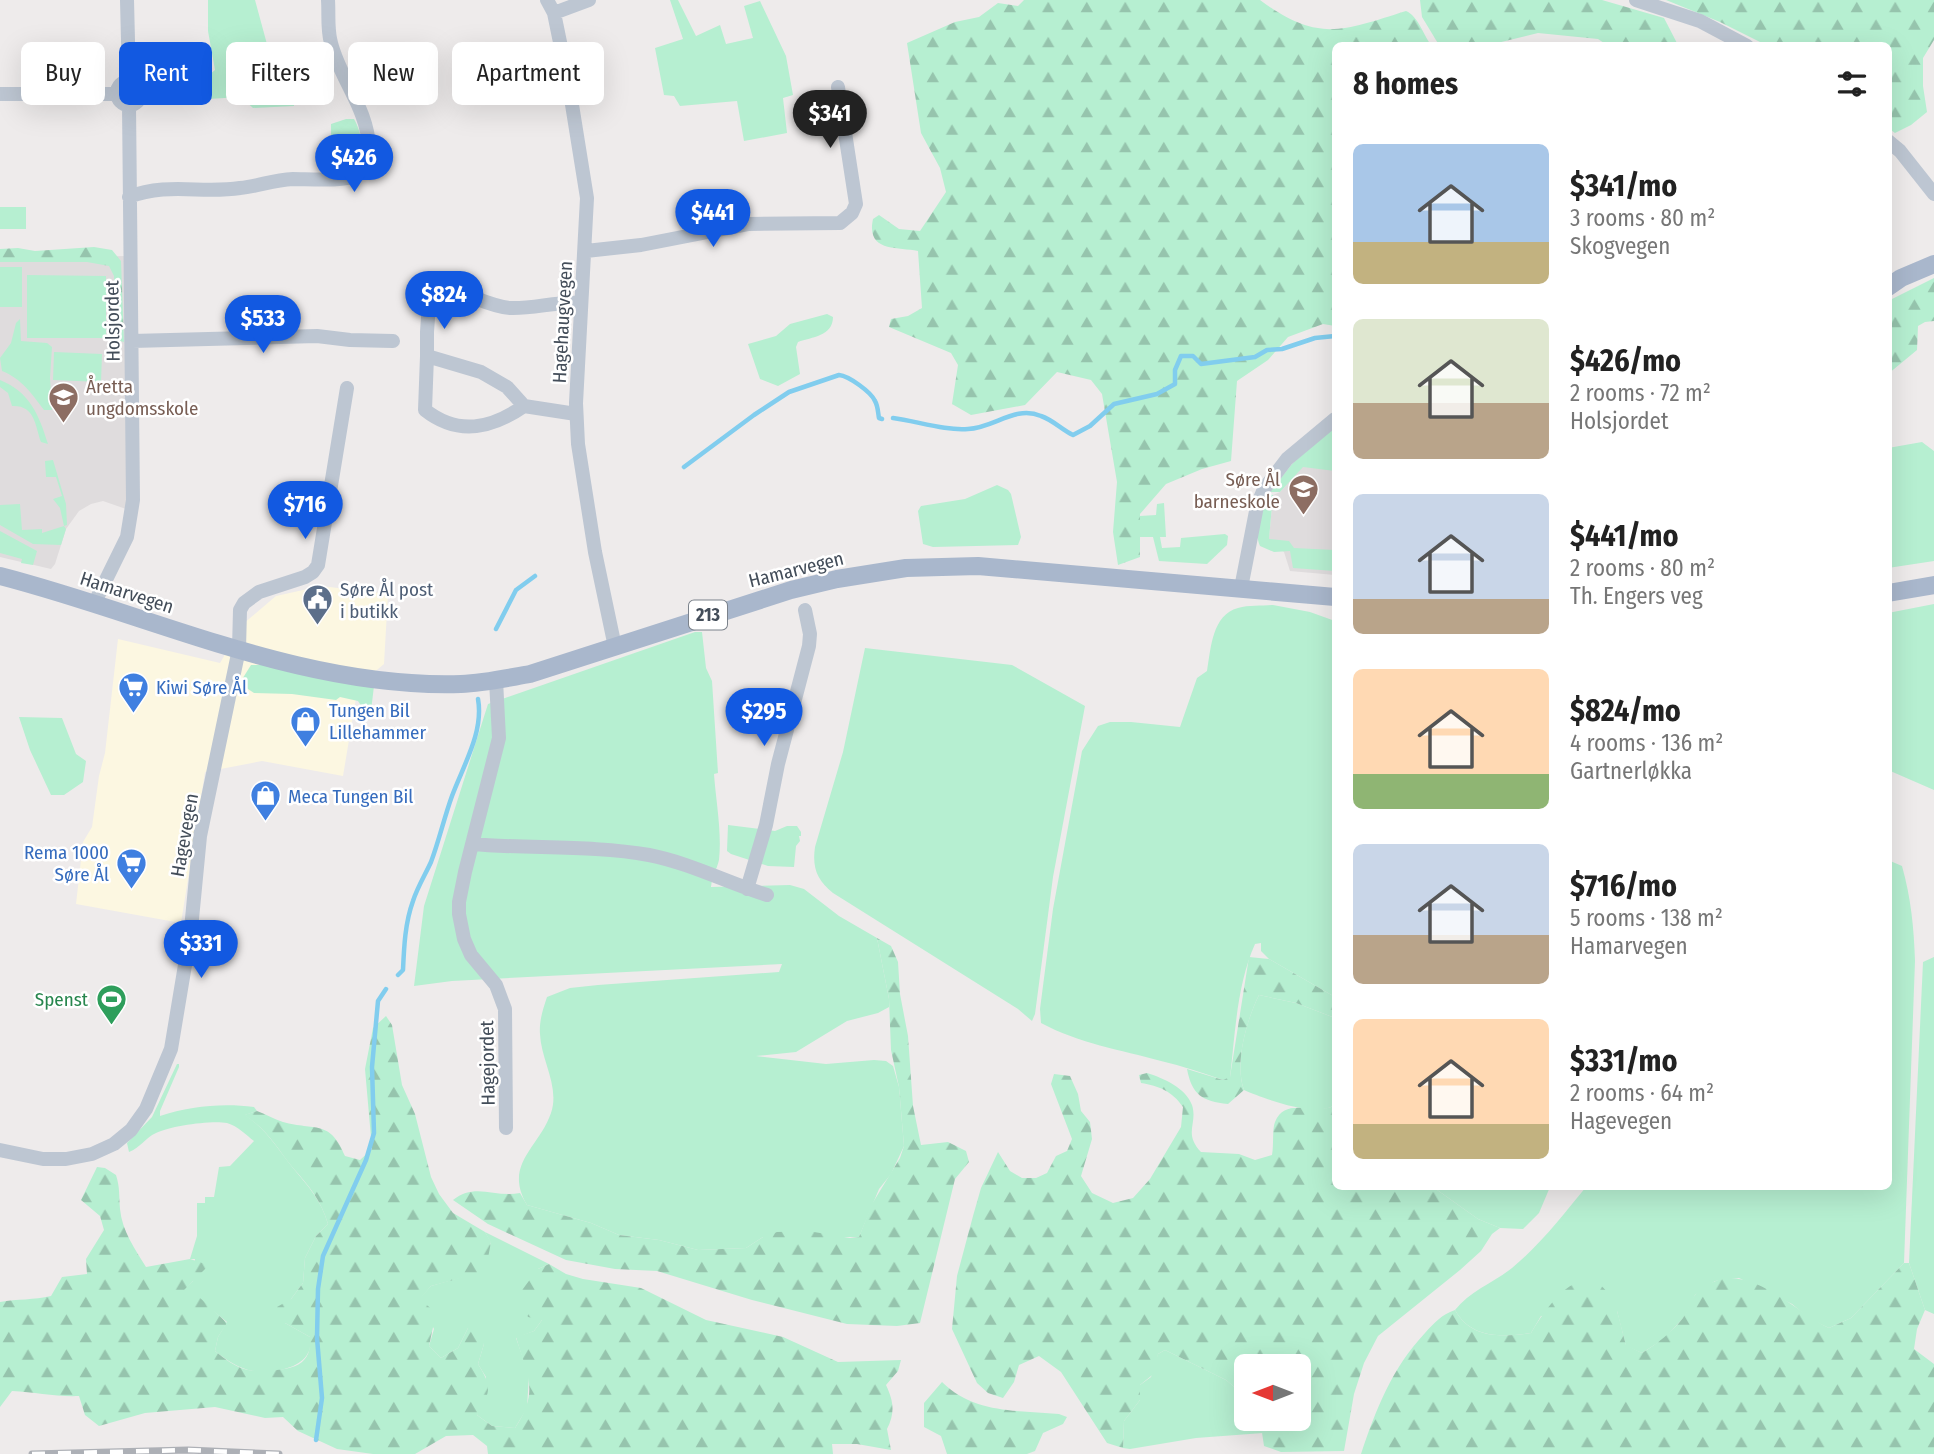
<!DOCTYPE html>
<html lang="en">
<head>
<meta charset="utf-8">
<style>
  :root { --surface:#fff; --page:#f6f6f6; --text:#222; --muted:#767676; --accent:#1259e1 }
  body { margin:0; font-family:"Fira Sans Condensed",sans-serif; background:var(--page); color:var(--text); height:100vh; display:flex; flex-direction:column; font-size:26px; white-space:nowrap }
  * { box-sizing:border-box; margin:0 }
  p { font-size:23px; color:var(--muted) }
  .icon { flex:none; width:38px; height:38px; fill:none; stroke:currentColor; stroke-width:2; stroke-linecap:round; stroke-linejoin:round }
  .map { position:relative; flex:1; overflow:hidden }
  .panel { position:absolute; left:1332px; top:42px; width:560px; height:1148px; display:flex; flex-direction:column; background:var(--surface); border-radius:10px; box-shadow:0 7px 28px #0002 }
  .panel>* { flex:none }
  .top-card { position:absolute; left:21px; top:42px; width:665px; height:63px; display:flex; gap:14px }
  .needle { width:46px; rotate:270deg }
  .buttons { position:absolute; left:1234px; top:1354px; display:grid; gap:14px }
  .buttons a { display:grid; place-items:center; width:77px; height:77px; border-radius:10px; background:var(--surface); box-shadow:0 7px 28px #0002; font-size:35px }
  .price { position:absolute; translate:-50% -60px; padding:0 16px; border-radius:24px; background:var(--accent); color:#fff; font-size:23px; line-height:46px; filter:drop-shadow(0 2px 4px #0008) }
  .price::after { content:''; position:absolute; left:50%; top:42px; width:21px; height:16px; margin-left:-10px; background:inherit; clip-path:polygon(0 0,100% 0,50% 100%) }
  .price.current { background:#222; color:#fff }
  ul { padding:0; list-style:none }
  li { display:flex; align-items:center; gap:21px; height:175px; padding:0 21px }
  li span { display:grid; place-items:center; flex:none; width:196px; height:140px; border-radius:10px; color:#555 }
  li>.icon { margin-inline-start:auto }
  span .icon { width:84px; height:84px; fill:#fffc; stroke-width:1 }
  li b { font-size:30px }
  h2 { display:flex; justify-content:space-between; align-items:center; height:84px; padding:0 21px; font-size:30px }
  .pill { padding:0 24px; border-radius:10px; background:var(--surface); box-shadow:0 7px 28px #0002; font-size:24px; line-height:63px }
  .pill.current { background:var(--accent); color:#fff }
  .map>svg:first-child { display:block }
  .commercial { fill:#fcf7e1 }
  .education { fill:#dfdcdd }
  .green { fill:#b6efd1 }
  .forest { fill:url(#forest-firs) }
  .lines { fill:none; stroke-linecap:round; stroke-linejoin:round }
  .stream { stroke:#81cdee; stroke-width:4.5 }
  .minor { stroke:#bdc6d2; stroke-width:14 }
  .major { stroke:#a9b7cc; stroke-width:18 }
  .rail-casing { stroke:#adb0b6; stroke-width:7 }
  .rail { stroke:#fff; stroke-width:4.5; stroke-dasharray:13; stroke-linecap:butt }
  .labels { text-anchor:middle; stroke-width:5; stroke-linejoin:round; paint-order:stroke }
  .shield { fill:#fff; stroke:#7b828b; stroke-width:2 }
  .shield-label { font-size:18px; font-weight:bold; fill:#434d59 }
  .street-label { font-size:19px; fill:#434d59; stroke:#fff }
  .education-label { font-size:19px; fill:#785e54; stroke:#fff; text-anchor:start }
  .service-label { font-size:19px; fill:#4e5e75; stroke:#fff; text-anchor:start }
  .shop-label { font-size:19px; fill:#366cbe; stroke:#fff; text-anchor:start }
  .leisure-label { font-size:19px; fill:#27864d; stroke:#fff; text-anchor:end }
</style>
</head>
<body>
<div class="map">
<svg width="1934" height="1454" viewBox="0 0 1934 1454">
  <defs>
    <pattern id="forest-firs" width="22" height="20" patternUnits="userSpaceOnUse" patternTransform="scale(1.75)"><rect width="22" height="20" fill="#b6efd1"/><path d="M5 1l3.5 6h-7zM16 11l3.5 6h-7z" fill="#96c4ad"/></pattern>
  </defs>
  <rect width="100%" height="100%" fill="#eeebeb"/>
  <path class="commercial" d="M321,586L388,594L384,664L358,686L343,776L262,761L205,772L181,923L76,904L83,842L92,827L99,776L105,753L118,639L220,663L243,624L276,596Z"/>
  <path class="education" d="M125,256L128,498L126,509L103,501L91,504L79,511L66,529L55,564L51,569L0,557V259Z
    M1335,446V575L1290,571L1284,552L1269,539L1273,495L1280,492L1303,466Z"/>
  <path class="green" d="M208,0H255L277,81L293,87L294,106L253,108L241,97L208,99L207,88L209,75L215,70L208,31Z
    M670,0H678L696,36L720,25L726,44L753,38L744,6L760,1L786,56L793,95L783,98L787,133L744,141L737,101L680,106L674,96L664,95L655,48L683,39Z
    M346,119H354C361,131 368,157 353,167C347,171 338,172 331,173V124Z
    M0,207H26V229H0Z
    M0,267H22V307H0Z
    M27,275L106,276V338H27Z
    M827,314L833,317C833,336 812,337 798,342L796,347L800,374L778,386L760,379L748,344L776,336L790,324Z
    M20,319L21,341L47,343L52,347L50,378L52,410H44C32,394 22,379 2,371L0,358L11,343L16,323Z
    M54,352L102,354L101,382L53,380Z
    M0,380C30,392 39,415 48,444L41,442C35,425 35,405 12,406L8,393L0,387Z
    M1335,425V471L1303,467L1280,492H1270L1292,464Z
    M1922,442L1934,451V561L1888,568V448Z
    M53,460L66,504L67,525L64,526L66,529L61,545L33,544L0,525V505L20,504L22,530L42,529V533L64,526L60,508L53,499L62,496L56,477H46L45,461Z
    M997,485L1008,490L1011,494L1021,537L1018,545L933,547L923,544L918,511L921,506L965,499Z
    M1269,494L1273,495L1269,539L1289,541L1294,548L1335,550V571L1293,568L1290,551L1274,552L1260,546C1253,532 1263,508 1269,494Z
    M1164,503L1166,537H1160L1162,548L1180,547L1181,538L1225,534L1228,536L1227,545L1207,564L1159,561L1153,537H1140V516L1156,515L1157,504Z
    M0,531L37,551L33,565L21,563L22,559L0,553Z
    M1934,604V790L1888,770V613Z
    M1273,605L1310,612L1335,621V997L1269,959L1261,951V943L1255,944C1237,984 1235,1034 1230,1078L1223,1080C1203,1073 1182,1066 1161,1061C1121,1050 1078,1043 1041,1023L1040,1009L1053,909L1082,751L1098,726L1110,722H1131L1180,727L1197,678L1207,671C1211,648 1212,615 1238,608C1249,605 1262,606 1273,605Z
    M695,632H702L706,668L712,681L718,773L714,774C716,802 722,832 719,860C717,869 712,877 711,887L790,885L804,889L839,916L877,938L889,999V1007L878,1013L847,1021L796,1052L756,1056L826,1064L874,1060L886,1061L893,1066L899,1087L904,1146L891,1174L879,1189L859,1237H763L746,1248L698,1250L659,1240L619,1235L591,1223L527,1205C503,1164 539,1148 551,1113C560,1087 541,1060 540,1034C539,1021 543,1009 547,997L570,988L598,985L779,972L782,964L452,981L414,986L424,906L488,704Z
    M865,648L1012,665L1085,706L1053,877L1035,1014L1032,1021L1018,1009L833,893C817,880 812,868 815,847L843,752Z
    M251,665H270L374,686L370,719L358,701L340,697L336,700L292,694L254,693L242,685L241,681Z
    M19,717L62,718L76,754L86,761L83,782L64,795H51L30,750Z
    M728,825L775,831L787,826H797L801,832V836H799L800,841L796,846L794,867L768,866L731,854L727,851Z
    M1888,860L1902,866C1911,898 1914,928 1915,961L1904,1263L1851,1318L1829,1328L1810,1319L1792,1304L1739,1278L1715,1281L1695,1295L1685,1316L1665,1338L1642,1353L1626,1346L1617,1311L1541,1316L1531,1333C1502,1337 1471,1339 1455,1310C1470,1291 1493,1283 1512,1268C1540,1245 1563,1215 1586,1187L1888,1186Z
    M1934,957V1314L1925,1310L1909,1263L1923,962Z
    M1259,995L1296,1003L1335,1018V1105C1315,1118 1265,1099 1244,1090C1234,1063 1247,1019 1259,995Z
    M177,1064H179V1067L160,1111V1116C190,1106 223,1103 254,1107L257,1111L245,1115C268,1131 276,1147 293,1168C309,1187 321,1200 328,1224L316,1236L305,1258L303,1283L291,1299L285,1323L310,1337C310,1343 311,1349 308,1353C299,1371 266,1374 248,1370C235,1366 225,1359 215,1351L218,1337L227,1322L212,1310L182,1291L193,1281L195,1259H190L197,1236V1203H205V1197H214L219,1167L230,1166L254,1141C246,1135 238,1126 227,1123C211,1120 170,1126 156,1133C145,1138 140,1148 129,1152L127,1143L152,1117Z
    M1433,1187H1550L1539,1213L1523,1229L1500,1228L1478,1219Z
    M485,1232L549,1264L538,1269L542,1320L534,1331L516,1338L529,1375L527,1408L515,1428L492,1426L477,1415L486,1377L478,1364L484,1344L468,1328L458,1348L441,1358L429,1346L434,1329L419,1299L431,1286L476,1273L491,1243Z
    M1165,1350L1226,1380L1244,1395L1246,1419H1260L1263,1433L1196,1438L1130,1449L1123,1448L1124,1421L1140,1400V1385L1151,1377L1158,1354Z"/>
  <path class="forest" d="M1024,0H1260C1318,43 1342,31 1406,11C1418,16 1423,34 1431,45L1335,46V326L1323,324L1288,337L1268,360L1237,381L1231,461L1202,469L1166,484L1140,514V557L1118,565L1113,532L1117,482L1102,394L1091,380L1057,372L1025,405L971,415L952,404L958,365L951,353L889,327L891,319L908,316L922,308L918,251C896,247 866,252 873,219L879,215L899,229L920,231L946,192L940,168L921,133L907,43L955,22L979,17L998,3L1018,6Z
    M1420,0H1602L1664,18L1678,45H1607L1598,39L1538,33L1489,45H1439L1422,17Z
    M1666,0H1934V40L1923,58V86L1927,112L1911,125L1895,133L1888,128V46L1766,45L1720,22Z
    M94,247L112,250L121,261L124,342L116,340L114,276L109,266L87,262H0V249L18,248L35,251Z
    M1934,278V321L1925,322L1918,326L1917,350L1888,374V301Z
    M877,938L891,946L898,962L900,994L908,1036L913,1106L921,1145L948,1142L966,1151L969,1162L955,1179L920,1323L897,1326L847,1324L752,1300L657,1271L615,1269L566,1260L488,1224L453,1200C475,1182 495,1198 520,1193L527,1205L591,1223L619,1235L659,1240L698,1250L746,1248L763,1237L777,1232L808,1231L850,1238L859,1237L872,1204L900,1158L904,1146L899,1087L891,1050L889,999Z
    M1249,957L1269,959L1335,997V1018L1296,1003L1259,995C1247,1019 1234,1064 1244,1090L1228,1104C1202,1101 1192,1095 1187,1069L1223,1080L1230,1077Z
    M386,1016L392,1025L402,1085L415,1114L431,1177L439,1194L453,1213L485,1232L491,1242L488,1258L476,1274L431,1286L420,1299L436,1313L429,1346L441,1358L458,1348L468,1328L480,1327L484,1344L478,1364C493,1388 490,1392 477,1415L492,1426L515,1428C540,1390 527,1376 516,1337L534,1331L542,1320L528,1317L523,1307L522,1290L538,1269L549,1264L566,1274L583,1279L641,1288L706,1320L783,1337L838,1362L901,1360L898,1371L886,1385C894,1402 895,1413 887,1429L891,1450L857,1444H832L833,1454H488L487,1446L473,1435L446,1436L415,1454H373L337,1449L298,1431L283,1417L265,1418L215,1407L145,1413L99,1426L85,1415L79,1396C56,1397 35,1392 12,1391L0,1407V1302C17,1299 34,1300 51,1296L62,1277L87,1274L86,1259L104,1230L100,1216L81,1200L97,1167L105,1168L116,1175C120,1187 119,1197 120,1209C122,1231 135,1249 146,1267L190,1259L209,1265L183,1291L198,1296L227,1323L218,1337L215,1351C225,1359 235,1367 248,1370C261,1372 292,1371 302,1362C310,1355 310,1347 310,1337L285,1323L277,1307L291,1299L303,1283L305,1258L316,1236L328,1224C321,1200 309,1186 293,1168C276,1147 268,1130 244,1115L257,1111C265,1114 274,1119 283,1122C315,1131 330,1119 345,1156L360,1160L372,1149L365,1069L373,1028Z
    M1147,1073C1163,1078 1186,1088 1192,1105C1198,1124 1183,1133 1201,1152L1239,1154L1255,1160L1272,1155C1274,1145 1272,1129 1275,1122C1286,1095 1316,1117 1335,1105V1186L1433,1187L1478,1219L1500,1228L1492,1234L1481,1251L1460,1270L1378,1336L1364,1363L1354,1394L1344,1451L1281,1452L1264,1446L1260,1419H1298V1367H1246V1397L1226,1380L1165,1350L1158,1354L1156,1372L1140,1385V1400L1124,1421L1123,1448L1107,1443L1061,1372L1039,1356L1019,1365L1014,1382L1003,1398L988,1393L977,1383L952,1329L957,1276L973,1216L981,1188L998,1152L1010,1171L1022,1178H1036L1047,1173L1056,1156L1067,1151L1072,1139L1051,1084L1054,1074L1070,1076L1078,1094L1081,1111L1090,1122L1092,1139L1081,1176L1092,1193L1113,1203L1133,1198L1150,1179L1181,1127L1183,1107C1172,1091 1159,1086 1141,1083L1139,1075Z
    M1904,1263H1909L1925,1310L1917,1329L1914,1349L1934,1364V1454H1361C1376,1409 1392,1368 1425,1333C1434,1323 1441,1315 1455,1310C1471,1339 1501,1337 1531,1333C1544,1311 1580,1256 1608,1293C1619,1308 1621,1329 1626,1345L1642,1353C1658,1343 1671,1333 1683,1318C1688,1311 1690,1300 1696,1294C1740,1250 1790,1310 1829,1328L1851,1318Z
    M942,1382C974,1414 1017,1410 1059,1414L1067,1417L1063,1424L1043,1433L1035,1451L1027,1454H947L941,1436L924,1427V1403Z"/>
  <g class="lines">
    <path class="stream" d="M893,418C916,421 946,431 968,429C994,428 1015,405 1041,416C1053,420 1062,430 1073,435L1090,426L1114,404L1157,394L1175,384V370L1181,356H1193L1201,364L1255,357L1267,350L1282,349L1315,338L1335,336
      M684,467L754,415L789,392L839,375C849,376 871,392 875,401C878,406 878,413 879,418L882,419
      M496,629L516,590L535,576
      M398,975L403,970C404,947 405,923 413,901C417,888 425,875 431,862C439,841 444,818 452,796C463,766 484,732 478,699
      M316,1440L322,1398L317,1338L318,1289L323,1256L366,1160L374,1133L372,1067L378,1001L386,989"/>
    <path class="minor" d="M127,0L129,81
      M547,0L554,13L569,86L587,198L576,403L578,444L595,552L615,647
      M1636,0L1700,21L1747,46
      M554,13L589,0
      M117 93a12 12 0 1 1 24 0a12 12 0 1 1-24 0Z
      M0,94H117
      M1888,141L1900,151L1934,194
      M129,197C167,182 202,194 240,188C260,186 272,180 293,179C309,179 344,182 357,175C367,170 370,158 369,148C368,109 340,79 331,43C327,29 329,14 328,0
      M586,251L641,245L749,224L840,223L852,213L856,204L838,87
      M132,341L317,336L350,340L393,341
      M427,356L425,410C458,436 491,429 524,406
      M576,414L524,406L507,387L481,372L427,356V332L430,289C458,285 483,306 510,308C534,309 557,301 581,303
      M1241,588L1257,506L1264,489L1287,459L1335,419
      M94,604L127,537L133,500L129,105
      M496,680L499,738L465,872L459,902V914L464,939L471,955L496,985L505,1009L506,1128
      M472,844C530,849 593,845 649,855C690,863 728,883 767,895
      M747,889L766,825L778,764L809,646L810,634L805,610
      M0,1150L43,1159H66L92,1154L114,1144L131,1130L146,1109L171,1049L191,929L200,836L239,649L240,610L244,603L259,592L305,577L313,572L318,565L347,388"/>
    <path class="major" d="M1888,287L1901,278L1934,264
      M0,576C152,615 301,689 461,684C485,683 507,678 530,674L791,590L837,579L906,568L978,566L1335,597
      M1888,593L1934,585"/>
    <defs>
      <path id="rail" d="M32,1454L188,1450L279,1454"/>
    </defs>
    <use href="#rail" class="rail-casing"/>
    <use href="#rail" class="rail"/>
  </g>
  <defs>
    <symbol id="school-pin" viewBox="-11 -11 22 30"><path d="M0 17L-7.5 6A9.5 9.5 0 1 1 7.5 6Z" fill="#8d6e63" stroke="#fff"/><path d="M0-5L7-2L0 1L-7-2ZM-4 1L0 2.5L4 1V4Q0 6-4 4Z" fill="#fff"/></symbol>
    <symbol id="civic-pin" viewBox="-11 -11 22 30"><path d="M0 17L-7.5 6A9.5 9.5 0 1 1 7.5 6Z" fill="#5c6f8a" stroke="#fff"/><path d="M-.6-6.5H3V-4.5H.6V-3L4-1V1h2V6H-6V1h2V-1L-.6-3ZM-1.2 2.5V6h2.4V2.5Z" fill="#fff"/></symbol>
    <symbol id="supermarket-pin" viewBox="-11 -11 22 30"><path d="M0 17L-7.5 6A9.5 9.5 0 1 1 7.5 6Z" fill="#3f7fe0" stroke="#fff"/><path d="M-6-5.5h2.5l.6 2H6L4.5 2H-2.5L-4.4-4H-6ZM-1.5 3.2a1.3 1.3 0 1 0 .1 0ZM3 3.2a1.3 1.3 0 1 0 .1 0Z" fill="#fff"/></symbol>
    <symbol id="shop-pin" viewBox="-11 -11 22 30"><path d="M0 17L-7.5 6A9.5 9.5 0 1 1 7.5 6Z" fill="#3f7fe0" stroke="#fff"/><path d="M-5-2.5h2.3a2.7 3.5 0 0 1 5.4 0H5L5.5 6h-11ZM-1.5-2.5h3a1.5 2.3 0 0 0-3 0Z" fill="#fff"/></symbol>
    <symbol id="stadium-pin" viewBox="-11 -11 22 30"><path d="M0 17L-7.5 6A9.5 9.5 0 1 1 7.5 6Z" fill="#2e9e5b" stroke="#fff"/><path d="M0-5a6.5 5 0 1 0 0 10a6.5 5 0 1 0 0-10ZM-3.5-1.8h7v3.6h-7Z" fill="#fff"/></symbol>
  </defs>
  <g fill-rule="evenodd">
    <use href="#school-pin" x="46" y="380" width="35" height="47"/>
    <use href="#school-pin" x="1286" y="472" width="35" height="47"/>
    <use href="#civic-pin" x="300" y="582" width="35" height="47"/>
    <use href="#supermarket-pin" x="116" y="670" width="35" height="47"/>
    <use href="#shop-pin" x="288" y="704" width="35" height="47"/>
    <use href="#shop-pin" x="248" y="778" width="35" height="47"/>
    <use href="#supermarket-pin" x="114" y="846" width="35" height="47"/>
    <use href="#stadium-pin" x="94" y="982" width="35" height="47"/>
  </g>
  <g class="labels">
    <rect class="shield" x="689" y="600.5" width="38" height="29" rx="5"/>
    <g class="shield-label">
      <text x="708" y="621">213</text>
    </g>
    <g class="street-label">
      <text transform="translate(112 321) rotate(-91)" y="7">Holsjordet</text>
      <text transform="translate(562 322) rotate(-87)" y="7">Hagehaugvegen</text>
      <text transform="translate(796 569) rotate(-14)" y="7">Hamarvegen</text>
      <text transform="translate(127 592) rotate(18)" y="7">Hamarvegen</text>
      <text transform="translate(184 835) rotate(-80)" y="7">Hagevegen</text>
      <text transform="translate(487 1063) rotate(-91)" y="7">Hagejordet</text>
    </g>
    <g class="education-label">
      <text x="86" y="393">Åretta<tspan x="86" dy="22">ungdomsskole</tspan></text>
      <text x="1280" y="486" text-anchor="end">Søre Ål<tspan x="1280" dy="22">barneskole</tspan></text>
    </g>
    <g class="service-label">
      <text x="340" y="596">Søre Ål post<tspan x="340" dy="22">i butikk</tspan></text>
    </g>
    <g class="shop-label">
      <text x="156" y="694">Kiwi Søre Ål</text>
      <text x="329" y="717">Tungen Bil<tspan x="329" dy="22">Lillehammer</tspan></text>
      <text x="288" y="803">Meca Tungen Bil</text>
      <text x="109" y="859" text-anchor="end">Rema 1000<tspan x="109" dy="22">Søre Ål</tspan></text>
    </g>
    <g class="leisure-label">
      <text x="88" y="1006">Spenst</text>
    </g>
  </g>
</svg>
<div class="buttons">
<a><svg class="needle" viewBox="-14 -14 28 28"><path d="M0-13l5 13h-10z" fill="#e53935"/><path d="M0 13l5-13h-10z" fill="#767676"/></svg></a>
</div>
<b class="price current" style="left:830px;top:150px">$341</b>
<b class="price" style="left:354px;top:194px">$426</b>
<b class="price" style="left:713px;top:249px">$441</b>
<b class="price" style="left:444px;top:331px">$824</b>
<b class="price" style="left:263px;top:355px">$533</b>
<b class="price" style="left:305px;top:541px">$716</b>
<b class="price" style="left:764px;top:748px">$295</b>
<b class="price" style="left:201px;top:980px">$331</b>
<div class="top-card">
<a class="pill">Buy</a>
<a class="pill current">Rent</a>
<a class="pill">Filters</a>
<a class="pill">New</a>
<a class="pill">Apartment</a>
</div>
<section class="panel">
<h2>8 homes<svg class="icon" aria-label="filters" viewBox="0 0 24 24"><path d="M4 7h16M4 17h16"/><circle cx="9" cy="7" r="2"/><circle cx="15" cy="17" r="2"/></svg></h2>
<ul>
<li><span style="background:linear-gradient(#a9c7e8 70%,#c2b280 0)"><svg class="icon" aria-label="home" viewBox="0 0 24 24"><path d="M3 11l9-7 9 7M6 9v11h12V9"/></svg></span><div><b>$341/mo</b><p>3 rooms · 80 m²</p><p>Skogvegen</p></div></li>
<li><span style="background:linear-gradient(#dfe7d0 60%,#b9a48a 0)"><svg class="icon" aria-label="home" viewBox="0 0 24 24"><path d="M3 11l9-7 9 7M6 9v11h12V9"/></svg></span><div><b>$426/mo</b><p>2 rooms · 72 m²</p><p>Holsjordet</p></div></li>
<li><span style="background:linear-gradient(#c9d6e8 75%,#b9a48a 0)"><svg class="icon" aria-label="home" viewBox="0 0 24 24"><path d="M3 11l9-7 9 7M6 9v11h12V9"/></svg></span><div><b>$441/mo</b><p>2 rooms · 80 m²</p><p>Th. Engers veg</p></div></li>
<li><span style="background:linear-gradient(#ffd9b3 75%,#8fb573 0)"><svg class="icon" aria-label="home" viewBox="0 0 24 24"><path d="M3 11l9-7 9 7M6 9v11h12V9"/></svg></span><div><b>$824/mo</b><p>4 rooms · 136 m²</p><p>Gartnerløkka</p></div></li>
<li><span style="background:linear-gradient(#c9d6e8 65%,#b9a48a 0)"><svg class="icon" aria-label="home" viewBox="0 0 24 24"><path d="M3 11l9-7 9 7M6 9v11h12V9"/></svg></span><div><b>$716/mo</b><p>5 rooms · 138 m²</p><p>Hamarvegen</p></div></li>
<li><span style="background:linear-gradient(#ffd9b3 75%,#c2b280 0)"><svg class="icon" aria-label="home" viewBox="0 0 24 24"><path d="M3 11l9-7 9 7M6 9v11h12V9"/></svg></span><div><b>$331/mo</b><p>2 rooms · 64 m²</p><p>Hagevegen</p></div></li>
</ul>
</section>
</div>
</body>
</html>
